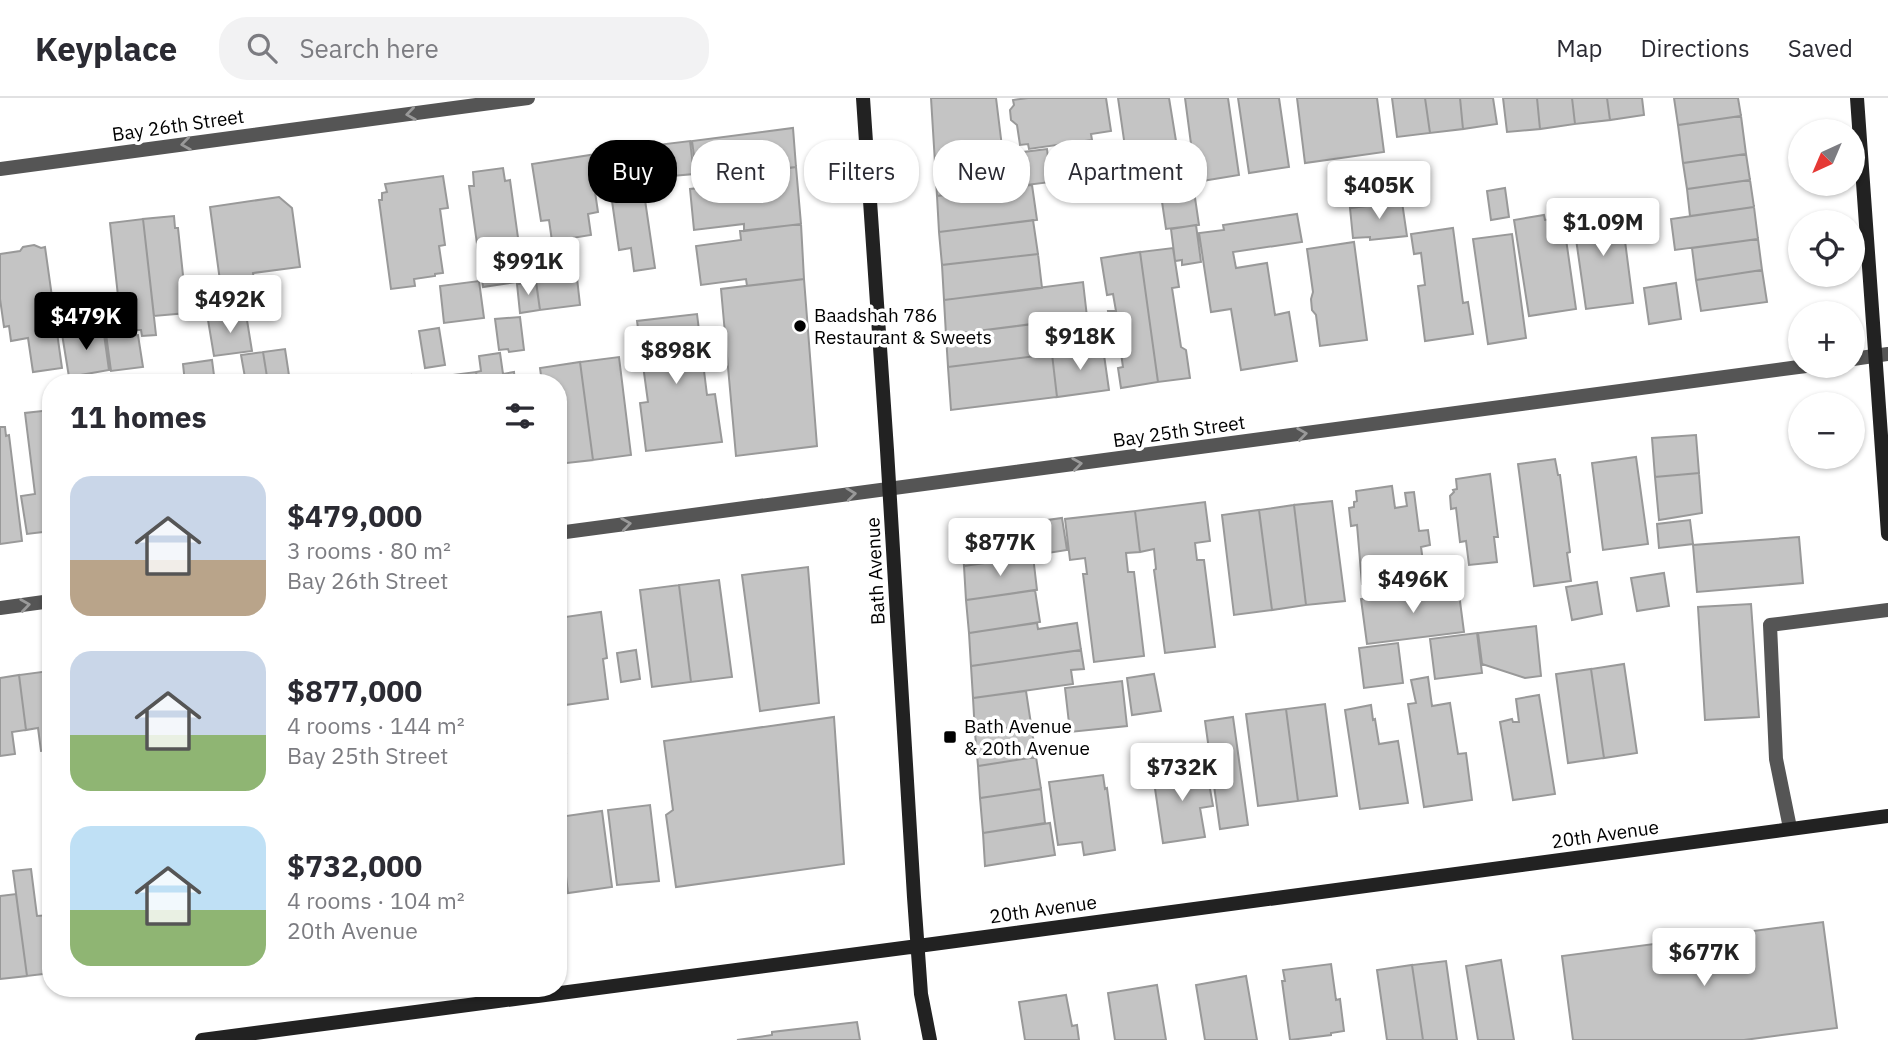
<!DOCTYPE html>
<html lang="en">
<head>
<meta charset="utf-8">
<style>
  :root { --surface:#fff; --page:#f2f2f3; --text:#2b2b33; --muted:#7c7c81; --line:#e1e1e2; --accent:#000 }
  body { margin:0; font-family:"IBM Plex Sans",sans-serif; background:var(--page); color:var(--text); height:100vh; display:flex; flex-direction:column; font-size:26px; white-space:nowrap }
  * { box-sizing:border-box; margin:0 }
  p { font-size:23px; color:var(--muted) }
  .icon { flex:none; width:38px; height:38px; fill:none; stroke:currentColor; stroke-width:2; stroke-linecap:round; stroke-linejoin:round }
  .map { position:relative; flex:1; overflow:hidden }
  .details { position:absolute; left:42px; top:276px; width:525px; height:623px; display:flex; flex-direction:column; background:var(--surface); border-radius:28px; box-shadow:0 2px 5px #0004 }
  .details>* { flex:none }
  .top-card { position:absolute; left:588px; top:42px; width:665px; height:63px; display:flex; gap:14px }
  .needle { width:46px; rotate:224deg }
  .buttons { position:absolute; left:1788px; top:21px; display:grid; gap:14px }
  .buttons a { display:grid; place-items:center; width:77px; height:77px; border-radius:50%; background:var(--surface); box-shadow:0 2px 5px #0004; font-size:35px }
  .price { position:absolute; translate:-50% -60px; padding:0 16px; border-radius:7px; background:#fff; color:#222; font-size:23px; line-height:46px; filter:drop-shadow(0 2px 4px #0008) }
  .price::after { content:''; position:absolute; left:50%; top:42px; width:21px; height:16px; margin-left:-10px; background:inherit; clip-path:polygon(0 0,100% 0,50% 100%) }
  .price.current { background:var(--accent); color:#fff }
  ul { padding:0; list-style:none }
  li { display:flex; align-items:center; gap:21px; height:175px; padding:0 28px }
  li span { display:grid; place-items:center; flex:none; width:196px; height:140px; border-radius:21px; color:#555 }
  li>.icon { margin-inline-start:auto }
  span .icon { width:84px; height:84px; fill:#fffc; stroke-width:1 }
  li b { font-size:30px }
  h2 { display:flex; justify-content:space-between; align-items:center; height:84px; padding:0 28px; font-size:30px }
  .pill { padding:0 24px; border-radius:28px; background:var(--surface); box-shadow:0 2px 5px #0004; font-size:24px; line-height:63px }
  .pill.current { background:var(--accent); color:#fff }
  header { display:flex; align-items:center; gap:42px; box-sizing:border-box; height:98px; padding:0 35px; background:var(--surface); border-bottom:2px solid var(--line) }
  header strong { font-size:33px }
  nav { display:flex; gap:38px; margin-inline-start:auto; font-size:24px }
  .search { width:490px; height:63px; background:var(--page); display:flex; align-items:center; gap:18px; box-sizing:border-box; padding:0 24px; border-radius:28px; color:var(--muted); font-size:26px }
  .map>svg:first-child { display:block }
  .building { fill:#c4c4c4; stroke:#999; stroke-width:2 }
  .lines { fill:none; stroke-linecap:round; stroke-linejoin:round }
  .lane { stroke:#555; stroke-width:14 }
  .street { stroke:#555; stroke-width:14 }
  .secondary { stroke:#222; stroke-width:14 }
  .oneway { stroke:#999 }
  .poi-dot { fill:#000; stroke:#fff; stroke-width:2.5 }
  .labels { text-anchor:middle; stroke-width:7; stroke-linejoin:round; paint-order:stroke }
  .street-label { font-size:19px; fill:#000; stroke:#fff }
  .poi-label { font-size:19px; fill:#000; stroke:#fff; text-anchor:start }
</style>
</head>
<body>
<header>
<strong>Keyplace</strong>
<div class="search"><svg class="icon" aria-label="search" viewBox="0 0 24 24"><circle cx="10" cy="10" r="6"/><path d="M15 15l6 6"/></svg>Search here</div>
<nav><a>Map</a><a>Directions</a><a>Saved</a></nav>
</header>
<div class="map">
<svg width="1888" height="942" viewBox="0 0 1888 942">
  <rect width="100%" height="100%" fill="#fff"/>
  <path class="building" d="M931,0H996L1003,57L935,65Z
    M1028,0H1106L1111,33L1091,36L1092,42L1029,51L1028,46L1020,47L1017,27L1011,22L1010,12L1014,7L1013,2Z
    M1118,0H1169L1176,43L1146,47L1149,62L1137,64L1138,69L1128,70Z
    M1185,0H1228L1239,77L1196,84Z
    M1238,0H1279L1289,69L1249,75Z
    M1297,0H1377L1384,54L1305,65Z
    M1392,0H1425L1430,35L1397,39Z
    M1425,0H1460L1463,31L1430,35Z
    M1460,0H1493L1497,26L1463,31Z
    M1503,0H1537L1540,31L1507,34Z
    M1537,0H1572L1575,26L1540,31Z
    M1572,0H1607L1610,22L1575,26Z
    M1607,0H1642L1644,17L1610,22Z
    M1674,0H1738L1741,18L1678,27Z
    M1741,18L1746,56L1683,65L1678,27Z
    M793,30L796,69L697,81L692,43Z
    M690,43L694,76L661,79L657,47Z
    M1047,51L1051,84L937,98L935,65Z
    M603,55L608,92L595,94L598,114L588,116L591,137L552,143L549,122L541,123L532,66Z
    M1746,56L1750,82L1687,91L1683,65Z
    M639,57L643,85L649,89L650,97L645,102L655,170L634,173L631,150L619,152L606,61Z
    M796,69L801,126L744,133V126L694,132L690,91L737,86L736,77Z
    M503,70L505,83L510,82L524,183L483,189L469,88H474L473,74Z
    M443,78L448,110L440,111L445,147L439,148L443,175L435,176V178L414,181L415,188L391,191L379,102H382V95L387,94L385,86Z
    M1750,82L1754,109L1690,118L1687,91Z
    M1032,87L1037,122L939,134L937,98Z
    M1505,90L1509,119L1491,122L1487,93Z
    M1194,93L1199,127L1166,131L1161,97Z
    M279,99L292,110L300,169L253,175L258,209L236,211L235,203L223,205L210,109Z
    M1402,104L1407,138L1370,142V139L1353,140L1350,110Z
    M1603,109L1605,114L1621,112L1633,205L1586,211L1572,113Z
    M1754,109L1758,141L1675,152L1671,121Z
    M1297,116L1302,144L1233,154L1236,170L1267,165L1275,217L1289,214L1297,263L1241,272L1231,211L1211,214L1199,135L1224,132L1223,127Z
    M1544,117L1545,122L1563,120L1576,211L1529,218L1514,122Z
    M174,118L175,130H178L187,215L154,218L143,121Z
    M143,121L156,237L142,238L141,232H134L131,206L119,207L110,125Z
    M1033,122L1038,156L942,167L939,134Z
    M801,126L804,181L747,188L746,181L701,187L696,148L741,142L740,133Z
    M1196,127L1201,164L1182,167V162L1175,163L1171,131Z
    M1453,130L1463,205L1468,204L1473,236L1425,243L1418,188L1425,187L1421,155L1414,156L1411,136Z
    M1512,136L1526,240L1488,246L1473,141Z
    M1758,141L1762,172L1696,182L1692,150Z
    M1354,144L1367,242L1320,248L1316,217L1312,212L1311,201L1313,194L1307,151Z
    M34,147L41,150L45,149L62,270L33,274L28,240L11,243L9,228L4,229L0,201V156L20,153L23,149Z
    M1173,150L1179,189L1172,190L1181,249L1186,252L1190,280L1158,284L1140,154Z
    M1140,154L1158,284L1121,290L1118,270L1123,269L1119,241L1112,242L1108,213H1116L1113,196L1107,197L1101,160Z
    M1038,156L1042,190L944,202L942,167Z
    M576,171L580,207L540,212L535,176Z
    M1762,172L1767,204L1701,213L1696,182Z
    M804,181L817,348L736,358L721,191Z
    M479,183L484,220L444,225L440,188Z
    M536,184L540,212L520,215L517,186Z
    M1083,184L1087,219L946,237L944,202Z
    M1676,185L1681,221L1649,226L1644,190Z
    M246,216L252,253L214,258L208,222Z
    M697,216L707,297L715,296L722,344L646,353L640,305L648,304L637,223Z
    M520,219L524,252L509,254L508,251L499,252L495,221Z
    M1041,225L1042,232L1067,228L1070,250L1044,253L1045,257L948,269L946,237Z
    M103,229L109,272L69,279L62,236Z
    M439,230L445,267L425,270L419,233Z
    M127,233V238L138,237L143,269L111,273L106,236Z
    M1103,250L1109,292L1057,299L1052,256Z
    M285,251L290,284L268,285L263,254Z
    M263,254L268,285H246L241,257Z
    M500,255L503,276L514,274L515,285H478L476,274L481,273L479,258Z
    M1052,256L1057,299L951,312L948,269Z
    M619,259L631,357L593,362L580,264Z
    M212,262L215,285H185L183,266Z
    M580,264L593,362L558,366V285H542L540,270Z
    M476,274L478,285H441L440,284L445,283L444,278Z
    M411,277L412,285H388V281Z
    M51,312V433L27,436L21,398L35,396L25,315Z
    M0,329H5L6,338L9,337L22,443L0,446Z
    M1696,337L1699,375L1655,379L1652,340Z
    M1636,359L1648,446L1603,452L1592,365Z
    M1555,361L1558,377H1560L1570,454L1567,455L1571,483L1534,488L1518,366Z
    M1699,375L1702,415L1659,422L1655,379Z
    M1490,376L1498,439H1494L1497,464L1469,467L1466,443L1460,444L1456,410L1451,411L1450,398L1454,394L1453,392L1457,391L1456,381Z
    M1392,388L1395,410L1407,408L1405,395L1414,394L1419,433L1428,432L1430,447L1421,449L1425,478L1362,486L1357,427L1351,428L1349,410L1354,409V404L1357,403L1356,393Z
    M1332,403L1345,503L1306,507L1294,407Z
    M1205,404L1210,443L1195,445L1197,462H1204L1215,549L1165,555L1154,472L1156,471L1154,451L1140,454L1135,413Z
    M1294,407L1306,507L1272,512L1259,412Z
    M1259,412L1272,512L1234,517L1222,417Z
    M1135,413L1140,454L1126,455L1128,474H1134L1144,558L1094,564L1083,476H1087L1085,460L1070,462L1065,421Z
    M1062,420L1067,452L964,468L961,434Z
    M1690,422L1693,446L1659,450L1657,426Z
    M1799,439L1803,485L1697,494L1693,447Z
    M1033,458L1037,492L966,502L964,468Z
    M808,469L819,605L760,613L742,477Z
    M1664,475L1669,508L1637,513L1631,480Z
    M719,482L732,579L691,584L679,487Z
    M1597,484L1602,516L1572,522L1566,489Z
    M679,487L691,584L652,589L640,492Z
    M1458,488L1464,534L1367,546L1361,501Z
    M1035,492L1040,524L969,535L966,502Z
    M1751,506L1759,619L1705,622L1698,509Z
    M601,514L607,560L603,561L608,601L558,608V520Z
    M1037,525L1038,531L1077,525L1081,552L971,568L969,535Z
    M1536,528L1541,578L1525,580L1482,566L1478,535Z
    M1477,535L1482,575L1435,581L1430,541Z
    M1398,545L1403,585L1364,590L1359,550Z
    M636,552L640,581L621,584L617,555Z
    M1081,552L1084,571L1071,572L1073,586L973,600L971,568Z
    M1624,566L1637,655L1604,660L1591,571Z
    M1591,571L1604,660L1568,665L1556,576Z
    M49,573L51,589V652L41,653L38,630L26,632L19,577Z
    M1154,576L1161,613L1132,617L1127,580Z
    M19,577L26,632L12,634L15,656L0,658V580Z
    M1428,579L1432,608L1450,605L1458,656L1466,655L1472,702L1424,709L1408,606L1416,605L1411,582Z
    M1122,583L1127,628L1070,634L1065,590Z
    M1026,593L1031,626L975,635L973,600Z
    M1539,597L1555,696L1513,702L1500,624L1512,621L1513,624H1519L1516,601Z
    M1325,606L1337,698L1298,703L1286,611Z
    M1371,607L1373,622L1375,621L1379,646L1398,643L1408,705L1360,711L1345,612Z
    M1286,611L1298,703L1258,708L1246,616Z
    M834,619L844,766L676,789L666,717L673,712L664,643Z
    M1233,619L1248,727L1220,731L1205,623Z
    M558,623H562L566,655L558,656Z
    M1031,626L1036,659L978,668L975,635Z
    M1036,659L1041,691L980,700L978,668Z
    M1206,668L1213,708L1200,710L1205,739L1163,745L1153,677Z
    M1103,677L1105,691L1107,690L1115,752L1084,757L1082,744L1058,747L1049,684Z
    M1041,691L1045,725L983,735L980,700Z
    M650,707L659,783L617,787L608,712Z
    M602,713L612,789L568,795L559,719Z
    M1050,725L1055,757L985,768L983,735Z
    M31,771L37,818L49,817L51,875L27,878L13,773Z
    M16,796L27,878L0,881V798Z
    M1823,824L1837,930L1744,942H1573L1562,858Z
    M1501,862L1514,942H1478L1466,868Z
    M1446,863L1457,942H1423L1412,867Z
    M1331,866L1336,902L1340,901L1344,933L1331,935V937L1290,942L1282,883H1285L1283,872Z
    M1412,867L1423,942H1387L1377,872Z
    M1246,878L1257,942H1205L1196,887Z
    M1157,887L1166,942H1115L1108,895Z
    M1066,897L1072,928L1077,927L1079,942H1025L1019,904Z
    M857,924L860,942H737L772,937V934Z"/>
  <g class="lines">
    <path class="lane" d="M1790,730L1776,661L1770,527L1888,512"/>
    <path class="street" d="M0,71L528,0
      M1853,261L1888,256
      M558,435L1806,268
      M0,510L51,503"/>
    <path class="secondary" d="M863,0L887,352L914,799L921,896L930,942
      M1857,0L1888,436
      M202,942L918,848L1888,718"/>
  </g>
  <defs><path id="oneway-chevron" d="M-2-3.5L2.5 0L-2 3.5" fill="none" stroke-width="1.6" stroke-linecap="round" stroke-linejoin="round" transform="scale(1.75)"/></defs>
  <g class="oneway">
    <use href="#oneway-chevron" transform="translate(411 16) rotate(172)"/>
    <use href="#oneway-chevron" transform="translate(186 46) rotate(172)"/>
    <use href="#oneway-chevron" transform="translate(1302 336) rotate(-8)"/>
    <use href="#oneway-chevron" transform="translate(1077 366) rotate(-8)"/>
    <use href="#oneway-chevron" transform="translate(851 396) rotate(-7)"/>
    <use href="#oneway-chevron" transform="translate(626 426) rotate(-8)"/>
    <use href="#oneway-chevron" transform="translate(25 507) rotate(-8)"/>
  </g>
  <g class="poi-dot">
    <circle cx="800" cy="228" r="7"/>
    <rect x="943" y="632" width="14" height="14" rx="3.5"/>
  </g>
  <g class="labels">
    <g class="street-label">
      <text transform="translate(178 27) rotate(-8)" y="7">Bay 26th Street</text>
      <text transform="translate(1179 333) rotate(-8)" y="7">Bay 25th Street</text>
      <text transform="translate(875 473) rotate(-93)" y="7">Bath Avenue</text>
      <text transform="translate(1605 736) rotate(-8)" y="7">20th Avenue</text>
      <text transform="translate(1043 811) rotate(-8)" y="7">20th Avenue</text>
    </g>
    <g class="poi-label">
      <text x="814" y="224">Baadshah 786<tspan x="814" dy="22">Restaurant &amp; Sweets</tspan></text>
      <text x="964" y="635">Bath Avenue<tspan x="964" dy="22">&amp; 20th Avenue</tspan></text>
    </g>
  </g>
</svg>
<div class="buttons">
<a><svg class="needle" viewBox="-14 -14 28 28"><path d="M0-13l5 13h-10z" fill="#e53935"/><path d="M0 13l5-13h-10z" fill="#7c7c81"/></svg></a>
<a><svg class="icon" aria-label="locate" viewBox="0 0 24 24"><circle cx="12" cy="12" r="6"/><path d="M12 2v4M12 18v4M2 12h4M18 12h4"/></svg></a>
<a>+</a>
<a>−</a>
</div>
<b class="price" style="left:1379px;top:123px">$405K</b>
<b class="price" style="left:1603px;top:160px">$1.09M</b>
<b class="price" style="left:528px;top:199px">$991K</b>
<b class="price" style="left:230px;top:237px">$492K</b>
<b class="price current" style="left:86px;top:254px">$479K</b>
<b class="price" style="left:1080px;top:274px">$918K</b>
<b class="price" style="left:676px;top:288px">$898K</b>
<b class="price" style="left:1000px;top:480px">$877K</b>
<b class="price" style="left:1413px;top:517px">$496K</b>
<b class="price" style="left:1182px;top:705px">$732K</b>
<b class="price" style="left:1704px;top:890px">$677K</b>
<div class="top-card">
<a class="pill current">Buy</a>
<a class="pill">Rent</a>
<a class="pill">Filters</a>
<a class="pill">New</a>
<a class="pill">Apartment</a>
</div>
<section class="details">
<h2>11 homes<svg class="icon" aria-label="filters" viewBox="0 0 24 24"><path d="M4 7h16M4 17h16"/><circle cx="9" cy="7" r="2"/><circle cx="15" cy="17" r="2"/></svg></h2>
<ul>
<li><span style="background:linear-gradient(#c9d6e8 60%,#b9a48a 0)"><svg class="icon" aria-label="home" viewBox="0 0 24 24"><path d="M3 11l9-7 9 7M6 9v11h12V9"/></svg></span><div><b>$479,000</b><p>3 rooms · 80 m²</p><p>Bay 26th Street</p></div></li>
<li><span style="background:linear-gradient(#c9d6e8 60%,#8fb573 0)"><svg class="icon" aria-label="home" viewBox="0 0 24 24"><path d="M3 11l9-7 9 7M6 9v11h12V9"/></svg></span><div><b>$877,000</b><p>4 rooms · 144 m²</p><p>Bay 25th Street</p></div></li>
<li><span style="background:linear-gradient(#bfe0f5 60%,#8fb573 0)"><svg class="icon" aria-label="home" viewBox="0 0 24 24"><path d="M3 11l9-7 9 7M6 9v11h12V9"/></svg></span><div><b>$732,000</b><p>4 rooms · 104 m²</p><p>20th Avenue</p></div></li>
</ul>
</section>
</div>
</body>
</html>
